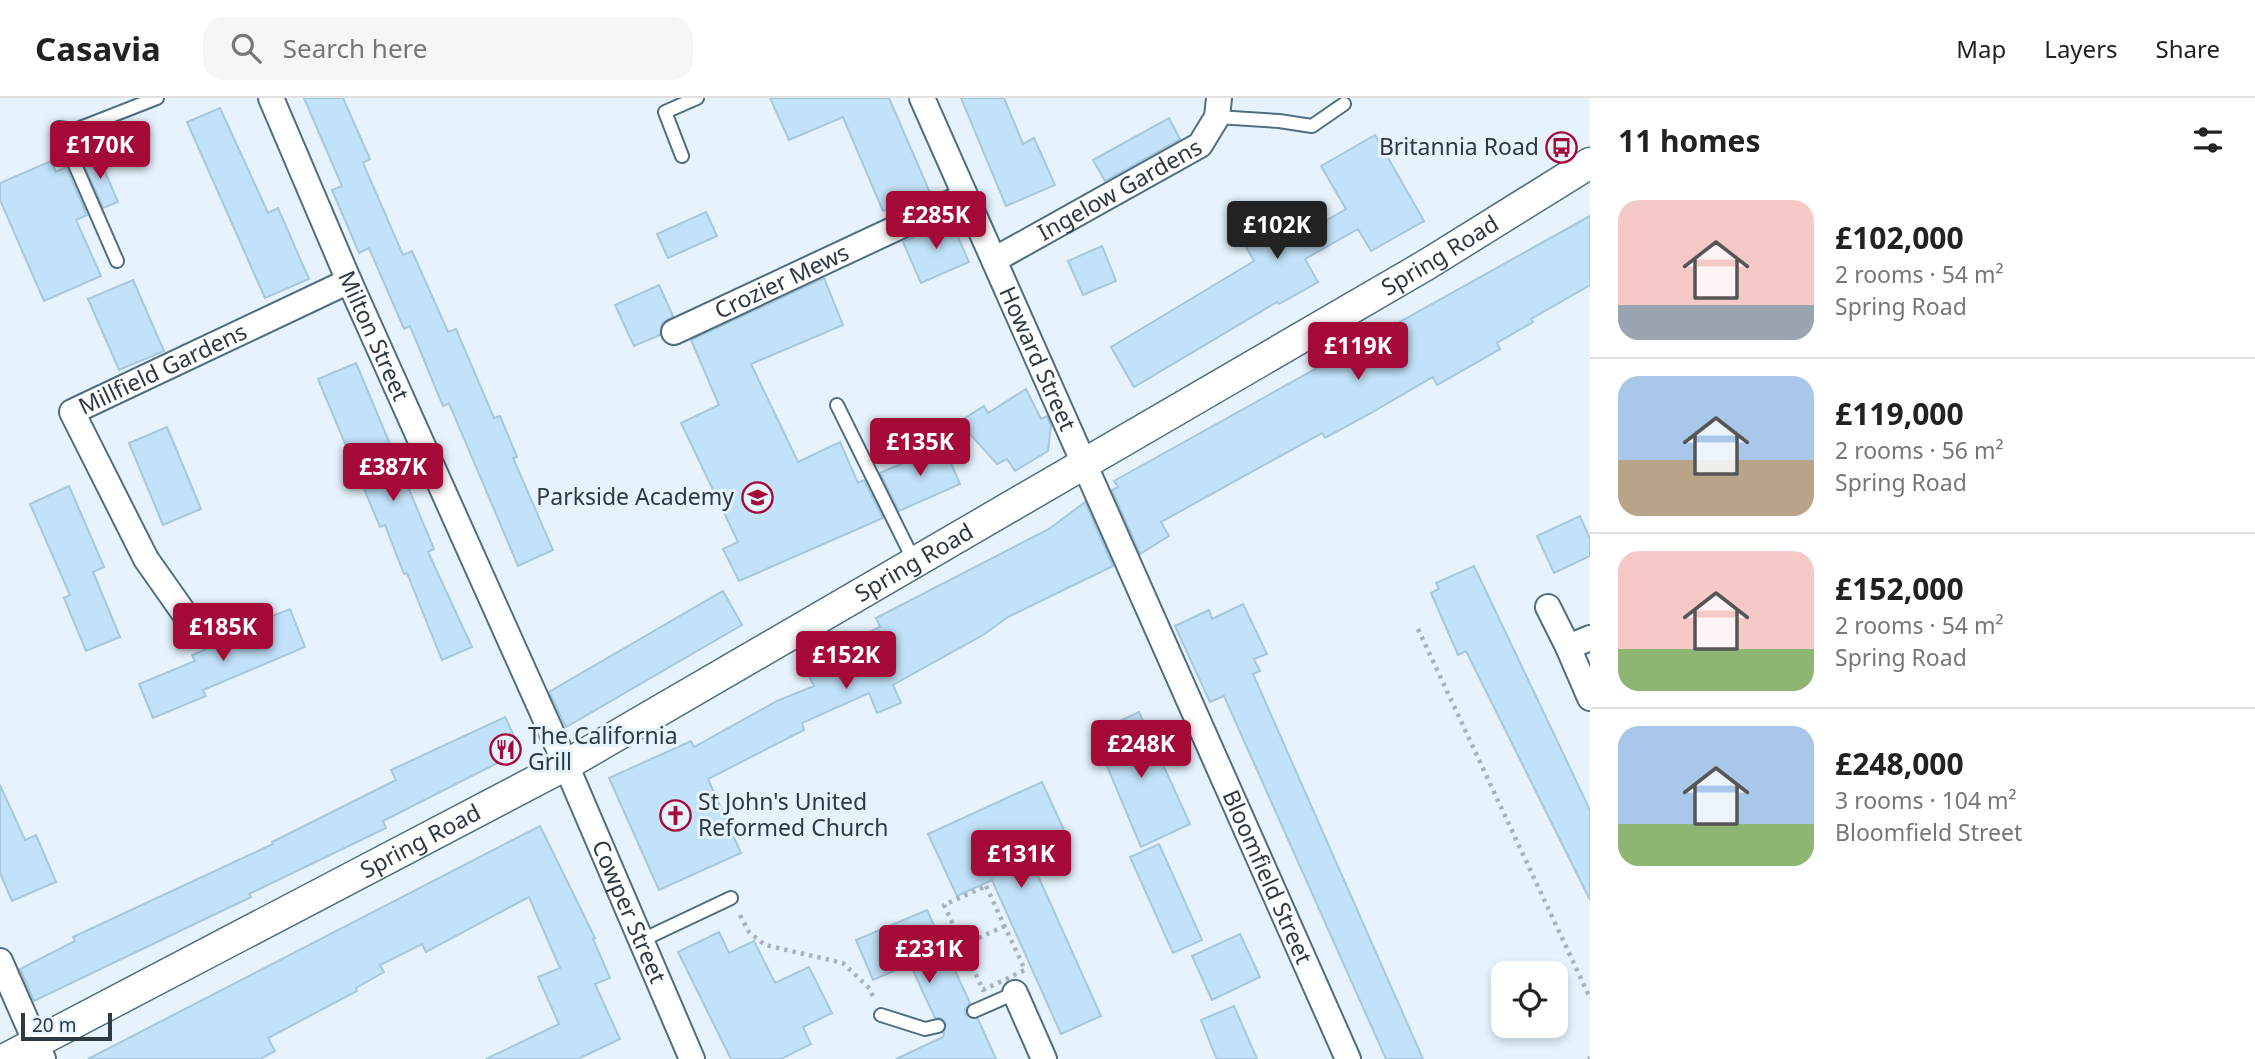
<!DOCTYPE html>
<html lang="en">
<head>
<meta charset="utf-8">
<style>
  :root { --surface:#fff; --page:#f6f6f6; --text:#222; --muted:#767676; --line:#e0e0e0; --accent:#a40938 }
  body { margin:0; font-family:"Noto Sans",sans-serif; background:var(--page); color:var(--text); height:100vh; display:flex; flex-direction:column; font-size:26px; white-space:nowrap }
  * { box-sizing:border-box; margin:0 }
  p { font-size:23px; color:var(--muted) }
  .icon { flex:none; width:38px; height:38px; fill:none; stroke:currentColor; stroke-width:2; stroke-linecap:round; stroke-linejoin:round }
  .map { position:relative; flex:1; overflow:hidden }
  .sheet { display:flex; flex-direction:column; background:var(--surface); width:665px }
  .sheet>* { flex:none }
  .controls { position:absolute; left:1491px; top:863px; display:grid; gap:14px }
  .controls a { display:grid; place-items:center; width:77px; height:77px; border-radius:14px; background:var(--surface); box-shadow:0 4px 10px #0003; font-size:35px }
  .scale { position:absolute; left:21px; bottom:18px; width:91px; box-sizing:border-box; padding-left:7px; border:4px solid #2d3a43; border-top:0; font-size:19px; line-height:24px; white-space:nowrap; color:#2d3a43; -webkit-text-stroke:5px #e6f3fc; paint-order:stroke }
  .price { position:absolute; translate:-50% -60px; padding:0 16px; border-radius:7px; background:var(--accent); color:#fff; font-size:23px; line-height:46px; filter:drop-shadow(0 2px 4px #0008) }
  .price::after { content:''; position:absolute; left:50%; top:42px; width:21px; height:16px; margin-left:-10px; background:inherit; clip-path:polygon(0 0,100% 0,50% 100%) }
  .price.on { background:#222; color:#fff }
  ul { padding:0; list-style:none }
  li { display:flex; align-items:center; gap:21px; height:175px; padding:0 28px }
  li+li { border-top:2px solid var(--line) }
  li span { display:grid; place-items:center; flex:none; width:196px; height:140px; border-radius:21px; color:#555 }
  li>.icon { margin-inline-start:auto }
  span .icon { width:84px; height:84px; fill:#fffc; stroke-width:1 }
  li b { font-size:30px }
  h2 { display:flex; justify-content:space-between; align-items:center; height:84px; padding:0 28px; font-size:30px }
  header { display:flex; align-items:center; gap:42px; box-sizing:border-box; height:98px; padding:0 35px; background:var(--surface); border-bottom:2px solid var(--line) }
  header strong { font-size:33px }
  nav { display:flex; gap:38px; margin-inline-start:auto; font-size:24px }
  .search { width:490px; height:63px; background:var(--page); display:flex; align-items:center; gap:18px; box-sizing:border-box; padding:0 24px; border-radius:21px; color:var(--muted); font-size:26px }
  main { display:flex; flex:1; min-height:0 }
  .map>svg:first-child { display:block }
  .building { fill:#c1e2f8; stroke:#a7c7dc; stroke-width:2 }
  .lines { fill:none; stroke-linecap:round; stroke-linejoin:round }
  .service-casing { stroke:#506e81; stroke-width:16 }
  .minor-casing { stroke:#506e81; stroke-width:28 }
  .tertiary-casing { stroke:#506e81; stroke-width:33 }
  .path { stroke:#a7b4bd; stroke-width:4.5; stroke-dasharray:3.5 5; stroke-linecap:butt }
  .service { stroke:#fff; stroke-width:12 }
  .minor { stroke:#fff; stroke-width:24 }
  .tertiary { stroke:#fff; stroke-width:30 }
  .labels { text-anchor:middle; stroke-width:6; stroke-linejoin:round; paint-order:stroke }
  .poi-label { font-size:23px; fill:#2d3a43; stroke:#e6f3fc; text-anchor:end }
  .street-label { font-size:23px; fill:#2d3a43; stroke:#e6f3fc }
</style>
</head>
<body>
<header>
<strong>Casavia</strong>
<div class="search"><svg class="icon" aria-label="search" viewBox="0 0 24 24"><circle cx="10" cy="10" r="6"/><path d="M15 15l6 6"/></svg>Search here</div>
<nav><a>Map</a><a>Layers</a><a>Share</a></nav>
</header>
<main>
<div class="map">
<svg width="1590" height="961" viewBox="0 0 1590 961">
  <rect width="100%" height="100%" fill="#e6f3fc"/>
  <path class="building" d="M304,0H343L370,61L363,65L403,157L412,153L448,234L456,231L494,320L500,318L517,359L513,360L553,452L518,468L449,305L443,308L410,228L404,231L369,150L359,155L332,92L342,88Z
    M770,0H889L931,97L891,116L889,111L883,113L843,19L789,42Z
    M961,0H1004L1023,46L1034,40L1055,87L1006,108Z
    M220,10L268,115L278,110L309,181L265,200L187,24Z
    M1169,20L1180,41L1105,83L1093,62Z
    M1375,37L1424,123L1371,153L1358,131L1305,161L1318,184L1279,206L1277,204L1134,289L1111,249L1254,163L1234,128L1274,105L1294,141L1346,111L1321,68Z
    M97,55L118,104L103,110L82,62Z
    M51,63L56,74L66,69L87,117L76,122L101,178L44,203L0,102V85Z
    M706,114L717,138L668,160L657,136Z
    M1590,118V187L1531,221L1533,224L1497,245L1500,251L1437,287L1433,279L1371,315L1325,340L1322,335L1161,424L1169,438L1140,456L1112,392L1118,389L1114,383Z
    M950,121L969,164L921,185L903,144Z
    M1102,148L1116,183L1083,197L1068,163Z
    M824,180L843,227L751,266L798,364L840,344L858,385L864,382L883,420L739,483L723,451L738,444L681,325L719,307L691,242Z
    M133,182L164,253L119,272L88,201Z
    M659,187L673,218L662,225L660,237L634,248L615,207Z
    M356,265L434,451L428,454L472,549L442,562L407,475L404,476L385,427L380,429L318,281Z
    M1026,291L1041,321L1047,318L1051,327L1048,353L1015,373L1007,361L997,366L959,324L984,308L988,315Z
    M167,329L201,411L163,427L129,345Z
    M943,347L960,386L899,413L880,375Z
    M69,388L104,469L93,474L120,539L86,553L64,500L70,497L30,406Z
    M1085,404L1113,468L1008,519L983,537L893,587L901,605L877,615L869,595L802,625L804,632L708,681L741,755L659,792L609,680L691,643L694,649L777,603L814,588L803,566L880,529L876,520L1049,431Z
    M1580,418L1590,441V458L1554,475L1537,438Z
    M1474,468L1590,712V802L1466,553L1458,557L1431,495L1439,491L1436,485Z
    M723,493L742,527L566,629L549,594Z
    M1243,506L1267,556L1254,561L1260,573L1253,576L1423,961H1386L1224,598L1210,604L1175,528L1209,512L1212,521Z
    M290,511L305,549L203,592L206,598L153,620L139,586L195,563L192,557L254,531L252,526Z
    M1139,614L1190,726L1141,749L1093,635Z
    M505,619L521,653L383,723L386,730L249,796L251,799L34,903L20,871L75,843L73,839L273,746L272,744L396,682L391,672Z
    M1042,684L1069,743L1030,760L1101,918L1061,936L992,782L957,798L928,736Z
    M0,687L25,742L36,737L56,784L12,803L0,775Z
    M540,728L595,840L593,841L610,880L595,886L620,941L578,961H486L559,926L538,879L560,870L529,799L426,854L422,846L380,867L384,874L356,890L357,893L268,940L275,953L260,961H88Z
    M1159,746L1202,842L1173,855L1130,759Z
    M927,812L970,905L965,911L966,917L978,921L996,961H896L943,939L946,925L941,920H935L910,866L873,882L856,842Z
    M719,834L729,855L754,843L775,885L809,869L832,915L803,929L811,946L781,961H731L678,854Z
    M1240,836L1260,879L1212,902L1192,858Z
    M1234,908L1248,940L1257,961H1217L1213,952L1201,922Z"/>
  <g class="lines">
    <defs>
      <path id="service" d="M1217,19L1279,23L1312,28L1344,6
        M682,58L665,14L697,0
        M117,163L59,30L75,32L157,0
        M837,307L914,463
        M640,843L731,800
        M974,913L1015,895
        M881,917L925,931L938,928"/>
      <g id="minor">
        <path id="s1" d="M271,0L349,183L566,667L692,961"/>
        <path id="s2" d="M922,0L1348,961"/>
        <path id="s3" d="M994,162L1200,47L1217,19L1219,0"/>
        <path id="s4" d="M674,234L965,98"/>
        <path d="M1548,509L1568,549"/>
        <path id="s5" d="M184,515L146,461L72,314L349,183"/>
        <path d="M1590,540L1568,549L1590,600"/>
        <path d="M0,863L43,961"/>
        <path d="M1015,895L1044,961"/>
      </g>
      <g id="tertiary">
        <path id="s6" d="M5,961L566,667L1426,167L1590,65"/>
      </g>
    </defs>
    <use href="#service" class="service-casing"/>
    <use href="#minor" class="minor-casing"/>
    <use href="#tertiary" class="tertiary-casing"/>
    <path class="path" d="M1418,531L1590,900
      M986,788L1025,872L983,892L944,807Z
      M740,817L749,834L765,847L843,865L870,891L873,899
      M963,847L1005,828
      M1588,961L1590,960"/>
    <use href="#service" class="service"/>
    <use href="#minor" class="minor"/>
    <use href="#tertiary" class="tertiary"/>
  </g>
  <defs>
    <symbol id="bus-ring" viewBox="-11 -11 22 22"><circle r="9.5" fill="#e6f3fc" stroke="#a40938" stroke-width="1.5"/><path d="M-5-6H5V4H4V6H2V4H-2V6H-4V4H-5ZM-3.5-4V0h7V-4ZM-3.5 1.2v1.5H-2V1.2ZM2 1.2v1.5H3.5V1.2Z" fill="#a40938"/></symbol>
    <symbol id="school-ring" viewBox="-11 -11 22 22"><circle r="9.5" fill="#e6f3fc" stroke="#a40938" stroke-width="1.5"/><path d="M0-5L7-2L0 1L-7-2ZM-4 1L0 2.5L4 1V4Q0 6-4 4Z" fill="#a40938"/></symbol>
    <symbol id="restaurant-ring" viewBox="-11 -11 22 22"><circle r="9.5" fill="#e6f3fc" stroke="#a40938" stroke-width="1.5"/><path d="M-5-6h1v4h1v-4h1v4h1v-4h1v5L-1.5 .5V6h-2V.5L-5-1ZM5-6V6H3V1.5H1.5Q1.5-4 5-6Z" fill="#a40938"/></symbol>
    <symbol id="church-ring" viewBox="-11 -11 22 22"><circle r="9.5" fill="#e6f3fc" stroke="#a40938" stroke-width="1.5"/><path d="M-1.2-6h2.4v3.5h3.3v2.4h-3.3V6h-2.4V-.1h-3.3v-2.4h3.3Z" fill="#a40938"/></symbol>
  </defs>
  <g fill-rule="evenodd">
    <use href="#bus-ring" x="1544" y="32" width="35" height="35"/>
    <use href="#school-ring" x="740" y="382" width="35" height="35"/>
    <use href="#restaurant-ring" x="488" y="634" width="35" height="35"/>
    <use href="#church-ring" x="658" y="700" width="35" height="35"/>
  </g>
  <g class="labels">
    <g class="poi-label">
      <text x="1539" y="57">Britannia Road</text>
      <text x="734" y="407">Parkside Academy</text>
      <text x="528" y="646" text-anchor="start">The California<tspan x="528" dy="26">Grill</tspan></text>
      <text x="698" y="712" text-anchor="start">St John's United<tspan x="698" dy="26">Reformed Church</tspan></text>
    </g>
    <g class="street-label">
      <text dy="8" stroke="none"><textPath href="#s3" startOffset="144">Ingelow Gardens</textPath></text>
      <text dy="8" stroke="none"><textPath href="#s6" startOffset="1645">Spring Road</textPath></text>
      <text dy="8" stroke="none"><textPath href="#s4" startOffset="119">Crozier Mews</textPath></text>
      <text dy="8" stroke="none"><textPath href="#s1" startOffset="259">Milton Street</textPath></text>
      <text dy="8" stroke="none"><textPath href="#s2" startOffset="285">Howard Street</textPath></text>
      <text dy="8" stroke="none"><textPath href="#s5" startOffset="331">Millfield Gardens</textPath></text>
      <text dy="8" stroke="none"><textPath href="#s6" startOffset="1036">Spring Road</textPath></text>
      <text dy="8" stroke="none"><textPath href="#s6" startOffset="469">Spring Road</textPath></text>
      <text dy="8" stroke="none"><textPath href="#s2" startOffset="852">Bloomfield Street</textPath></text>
      <text dy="8" stroke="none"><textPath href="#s1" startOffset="889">Cowper Street</textPath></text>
    </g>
  </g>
</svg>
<div class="controls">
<a><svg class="icon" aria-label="locate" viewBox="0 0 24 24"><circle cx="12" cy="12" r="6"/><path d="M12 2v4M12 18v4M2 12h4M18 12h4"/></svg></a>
</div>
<div class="scale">20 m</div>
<b class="price" style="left:100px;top:83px">£170K</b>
<b class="price" style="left:936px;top:153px">£285K</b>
<b class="price on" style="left:1277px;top:163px">£102K</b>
<b class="price" style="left:1358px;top:284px">£119K</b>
<b class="price" style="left:920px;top:380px">£135K</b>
<b class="price" style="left:393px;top:405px">£387K</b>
<b class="price" style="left:223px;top:565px">£185K</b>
<b class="price" style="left:846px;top:593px">£152K</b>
<b class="price" style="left:1141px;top:682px">£248K</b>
<b class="price" style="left:1021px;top:792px">£131K</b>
<b class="price" style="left:929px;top:887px">£231K</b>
</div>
<section class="sheet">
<h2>11 homes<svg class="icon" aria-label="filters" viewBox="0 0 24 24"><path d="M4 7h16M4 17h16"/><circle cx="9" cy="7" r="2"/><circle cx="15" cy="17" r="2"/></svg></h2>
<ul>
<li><span style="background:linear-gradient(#f6c9c9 75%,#9aa5b1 0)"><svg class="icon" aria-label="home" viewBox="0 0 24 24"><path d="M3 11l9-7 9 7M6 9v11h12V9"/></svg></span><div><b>£102,000</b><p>2 rooms · 54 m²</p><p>Spring Road</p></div></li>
<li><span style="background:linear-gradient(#a9c7e8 60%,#b9a48a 0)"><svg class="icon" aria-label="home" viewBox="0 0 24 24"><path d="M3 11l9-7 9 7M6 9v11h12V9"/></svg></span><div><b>£119,000</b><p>2 rooms · 56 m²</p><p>Spring Road</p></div></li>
<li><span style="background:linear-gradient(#f6c9c9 70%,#8fb573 0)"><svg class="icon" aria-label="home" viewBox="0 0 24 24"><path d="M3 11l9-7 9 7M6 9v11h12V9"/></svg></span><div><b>£152,000</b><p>2 rooms · 54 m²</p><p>Spring Road</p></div></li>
<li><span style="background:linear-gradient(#a9c7e8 70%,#8fb573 0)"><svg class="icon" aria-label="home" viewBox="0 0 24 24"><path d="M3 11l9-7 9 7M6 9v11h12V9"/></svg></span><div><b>£248,000</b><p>3 rooms · 104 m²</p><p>Bloomfield Street</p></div></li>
</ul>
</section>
</main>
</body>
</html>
